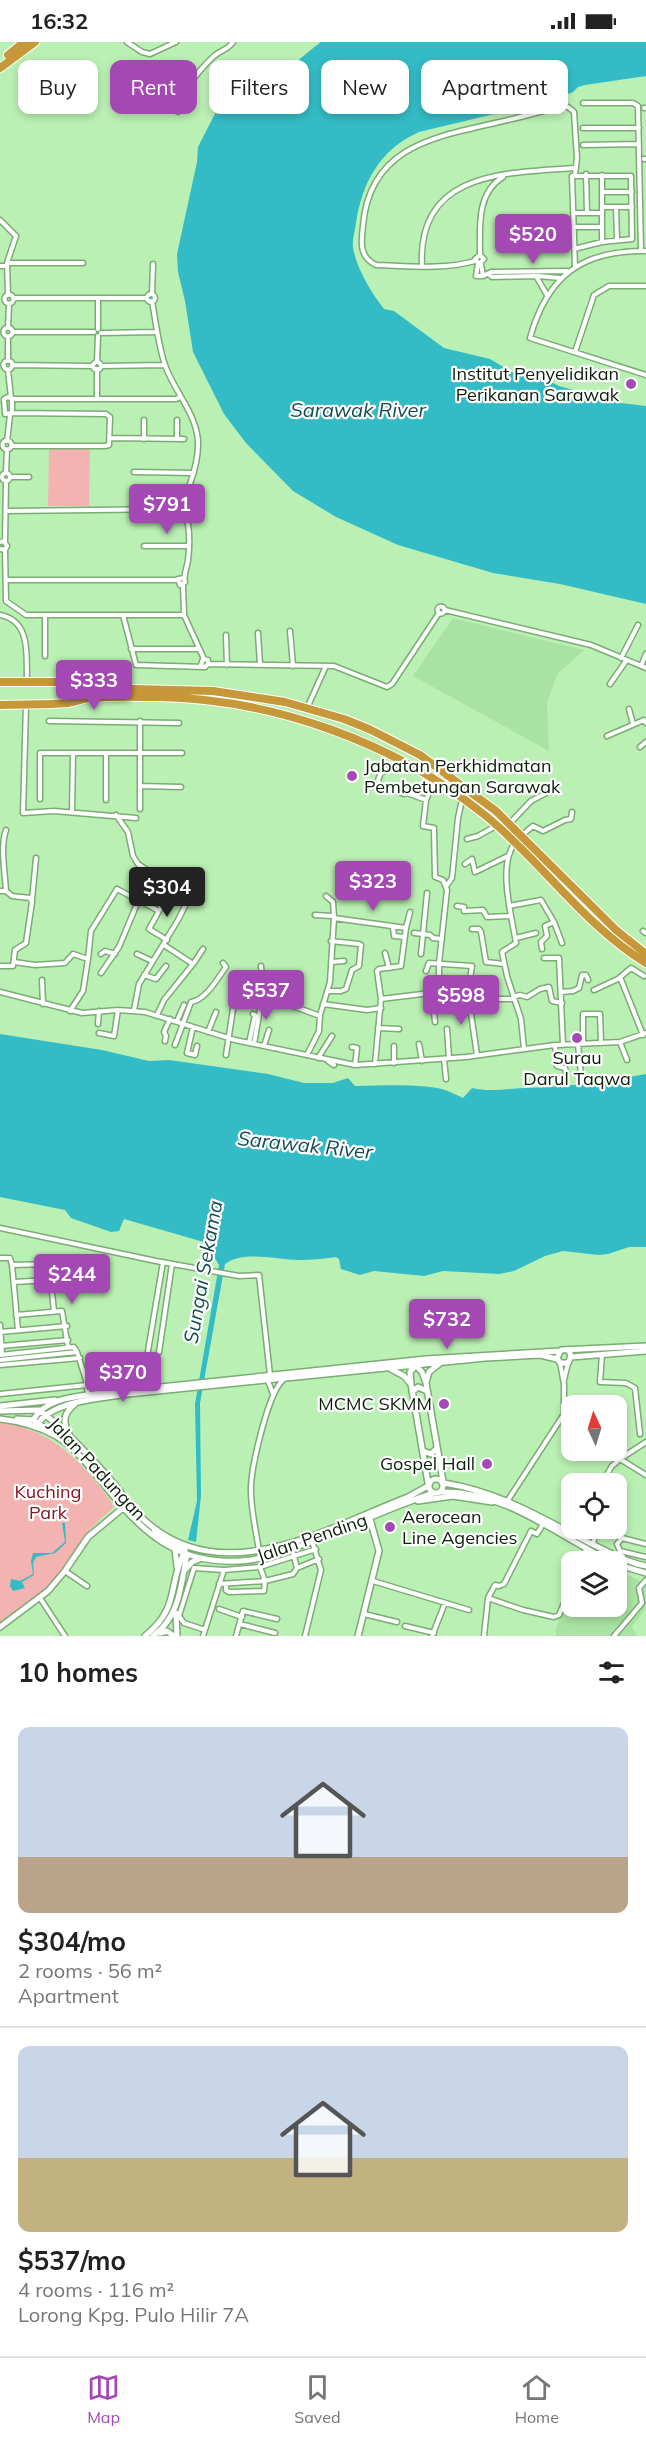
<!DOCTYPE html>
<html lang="en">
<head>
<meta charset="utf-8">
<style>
  :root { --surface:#fff; --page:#f6f6f6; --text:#222; --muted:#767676; --line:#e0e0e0; --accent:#a449b4 }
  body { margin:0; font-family:Mulish,sans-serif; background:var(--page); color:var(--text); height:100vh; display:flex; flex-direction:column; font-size:22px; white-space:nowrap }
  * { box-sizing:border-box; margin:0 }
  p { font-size:20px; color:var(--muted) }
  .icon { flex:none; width:33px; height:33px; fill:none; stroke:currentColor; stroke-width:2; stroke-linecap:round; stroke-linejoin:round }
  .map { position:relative; height:1594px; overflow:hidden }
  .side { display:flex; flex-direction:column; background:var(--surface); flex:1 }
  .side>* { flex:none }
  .guide { position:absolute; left:18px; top:18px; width:610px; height:54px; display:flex; gap:12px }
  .needle { width:39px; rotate:356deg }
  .controls { position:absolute; left:561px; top:1353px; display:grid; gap:12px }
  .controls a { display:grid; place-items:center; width:66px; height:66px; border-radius:12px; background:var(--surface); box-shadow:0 3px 9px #0003; font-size:30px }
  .price { position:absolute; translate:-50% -51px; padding:0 14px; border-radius:6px; background:var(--accent); color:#fff; font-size:20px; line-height:39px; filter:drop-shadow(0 2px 3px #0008) }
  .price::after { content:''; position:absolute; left:50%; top:36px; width:18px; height:14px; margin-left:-9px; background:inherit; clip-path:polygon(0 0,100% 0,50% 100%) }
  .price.active { background:#222; color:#fff }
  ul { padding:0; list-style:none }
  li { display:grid; align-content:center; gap:12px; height:318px; padding:0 18px }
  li+li { border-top:2px solid var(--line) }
  li span { display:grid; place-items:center; height:186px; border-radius:12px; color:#555 }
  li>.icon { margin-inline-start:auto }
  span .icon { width:108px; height:108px; fill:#fffc; stroke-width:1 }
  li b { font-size:26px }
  h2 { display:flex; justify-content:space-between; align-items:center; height:72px; padding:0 18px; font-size:26px }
  .tag { padding:0 21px; border-radius:12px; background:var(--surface); box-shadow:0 3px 9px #0003; font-size:21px; line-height:54px }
  .tag.active { background:var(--accent); color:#fff }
  .status { display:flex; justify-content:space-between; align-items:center; height:42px; padding:0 30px; background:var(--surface); direction:ltr }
  .status svg { height:16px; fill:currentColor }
  .tabs { display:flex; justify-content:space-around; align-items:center; height:84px; border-top:2px solid var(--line); background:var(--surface); font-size:16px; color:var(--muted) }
  .tabs a { display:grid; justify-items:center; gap:3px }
  .tabs .active { color:var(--accent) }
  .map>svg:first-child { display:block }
  .built { fill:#a9e3a3 }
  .green { fill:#f3b3b0 }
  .water { fill:#33bcc5 }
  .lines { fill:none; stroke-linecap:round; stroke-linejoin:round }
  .street-casing { stroke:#7aac73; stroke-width:7 }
  .secondary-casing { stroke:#7aac73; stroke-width:8 }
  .highway-casing { stroke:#fff; stroke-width:10 }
  .street { stroke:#fff; stroke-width:4 }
  .secondary { stroke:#fff; stroke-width:5 }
  .highway { stroke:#c79839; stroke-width:8 }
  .poi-dot { fill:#a449b4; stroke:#fff; stroke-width:2 }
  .labels { text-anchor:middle; stroke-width:4.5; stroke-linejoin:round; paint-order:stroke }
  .poi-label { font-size:18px; fill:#0a1e08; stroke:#fff; text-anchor:end }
  .street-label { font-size:18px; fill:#0a1e08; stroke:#fff }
  .park-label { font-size:18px; fill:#831622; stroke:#fff }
  .water-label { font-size:20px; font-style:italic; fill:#134c50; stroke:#fff }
</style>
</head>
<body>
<div class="status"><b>16:32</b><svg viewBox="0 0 49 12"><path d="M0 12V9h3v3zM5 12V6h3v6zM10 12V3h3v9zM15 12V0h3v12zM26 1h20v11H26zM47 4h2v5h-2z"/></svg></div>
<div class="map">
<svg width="646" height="1594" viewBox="0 0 646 1594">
  <rect width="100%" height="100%" fill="#bbf0b4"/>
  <path class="built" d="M453,576L584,608L558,631L547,660L549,709L413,634Z
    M617,1528L646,1542V1566L632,1585L637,1594H556V1586L571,1542L572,1564H616Z"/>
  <path class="green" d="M49,407H90L89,464H48Z
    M0,1381C41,1384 73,1411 98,1442C103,1449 110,1457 114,1465L90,1487L61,1531L46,1548L0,1582Z"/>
  <path class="water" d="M321,0H646V34L585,43L578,45L573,50L553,58L419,90C380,107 362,141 356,181C355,189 352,198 353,205C356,226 371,250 384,267L394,269L444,306L490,317L512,330L522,334L541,335L559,344L621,361L646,364V562L560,542L493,531L398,503L336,475L293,449L246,401L224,372L193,310L185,259L178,230L177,212L197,120L198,105L224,54C236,49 242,56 256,49C280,37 299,16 321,0Z
    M0,992L102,1008L149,1019L169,1018L268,1032L304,1041H333L348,1036L355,1044C382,1044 419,1041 445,1048C451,1050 457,1053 463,1056L472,1046C489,1050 507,1047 524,1046C565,1045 605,1040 646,1032V1205H629L608,1212L598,1213L563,1209L545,1214L514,1229L499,1232L443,1229L424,1234L374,1229L360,1233L341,1227L339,1217L336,1215C324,1217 311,1218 299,1218C276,1218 245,1208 225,1222L200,1361L201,1454L196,1500L188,1498L197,1459L195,1362L219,1223L213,1213L214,1203L124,1177L119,1189L111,1190L71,1176L65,1168L0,1155Z
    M62,1481H65L66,1501L55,1511L36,1515L33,1521L34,1533L22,1540L25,1546L13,1549L10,1544L11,1537L20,1539L33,1532L31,1519L33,1511H52L65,1500Z"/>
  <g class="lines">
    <defs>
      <path id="street" d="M127,0L142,10L150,12L176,0
        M583,61H633L638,64L641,209
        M644,66H646
        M178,70C188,43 193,34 214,14C221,8 229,7 233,0
        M583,86H639
        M583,103L639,102
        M644,117H646
        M586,132L587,171
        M603,150H632
        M602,165H632
        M616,165L617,198
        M573,171H602
        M0,178L16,194L7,221L8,253
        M574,185H602
        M602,200V133
        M574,207L602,200L632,197L631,134H572L575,225
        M646,209C582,208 547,234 530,296L646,333
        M480,213L475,217L479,222L484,217L480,213C480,186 476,151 503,135
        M475,219C443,228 409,224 376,223C359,215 361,200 363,184C369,106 433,95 495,81C518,76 540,70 562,64L568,65L574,70L577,116L575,133
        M7,221H83
        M478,221L476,234H483L491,230L567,229
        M481,222L483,234
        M0,224H7
        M422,224C417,130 504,131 574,126
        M488,232L492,235L536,234L547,253
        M538,234L560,236
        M152,252L153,222
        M147 256a4 4 0 1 1 8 0a4 4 0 1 1-8 0Z
        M4.5 257a4.5 4.5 0 1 1 9 0a4.5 4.5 0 1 1-9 0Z
        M13,256H147
        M152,259C156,281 158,302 165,323C174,349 196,371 198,399C199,422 189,441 184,463
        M3.5 290a4.5 4.5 0 1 1 9 0a4.5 4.5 0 1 1-9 0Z
        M8,286L9,262
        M98,287V256
        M13,290H94
        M101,291L156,290
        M575,310L594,253L609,244H646
        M3.5 323a4.5 4.5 0 1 1 9 0a4.5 4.5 0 1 1-9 0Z
        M8,319V295
        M97,320L98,294
        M93 324a4 4 0 1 1 8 0a4 4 0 1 1-8 0Z
        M12,323L93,324
        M101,324L165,323
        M97,327V357
        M8,328L11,356
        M12,357V371L5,372L4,357L8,355L12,357H176L180,355
        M144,378V397
        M177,378V397
        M110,396L184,397
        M2.5 403a4.5 4.5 0 1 1 9 0a4.5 4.5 0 1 1-9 0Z
        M7,399L10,373
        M12,404H105L109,403L110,375L106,372L12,371
        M134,430L194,431
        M6,431L7,408
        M2 435a4 4 0 1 1 8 0a4 4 0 1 1-8 0Z
        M10,435H29
        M179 466a4 4 0 1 1 8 0a4 4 0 1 1-8 0Z
        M6,469L179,467
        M0,500L4,499L7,504L5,508L0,507
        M5,500L6,439
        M144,504H189
        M5,508L6,559L26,573H184
        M184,536L178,537L180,543L185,540C183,533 187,526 188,518C190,502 190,485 185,470
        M6,538H178
        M183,543L184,573L204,617
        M437.5 568a3.5 3.5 0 1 1 7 0a3.5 3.5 0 1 1-7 0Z
        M445,568L591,603L646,626
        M0,573C32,579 26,615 27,639
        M45,573V614
        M123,573L136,623L205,625L208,622V618L203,617L201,623
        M290,589L293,624
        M258,591L260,623
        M226,593L227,623
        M131,607H199
        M621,616L638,583
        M208,622L334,624L387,645L392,642L439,571
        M641,624L646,612
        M610,642L626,619
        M26,663L23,771L54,769L136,776
        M307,666L326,624
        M629,667L633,682
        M49,679L179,681
        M140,679V767
        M607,694L644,678L646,681
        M640,705L646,700
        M106,711V758
        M401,720L381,731L378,738L380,743L404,752L407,751L426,758
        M434,738L426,758L423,784L434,786L435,835L443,838L447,848L439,921V950
        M140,744L181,745
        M40,757V711H182
        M72,770L73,712
        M116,773L128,790L133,814L138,822L153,832L166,837L173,845L189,856L178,878L139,942L134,968
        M510,781L531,759L556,746
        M522,793L533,784L543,789L565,778L571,777L572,770
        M467,797L478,794L496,784
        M515,801C497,823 512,875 516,901L502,910L507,934L521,977L524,1007
        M465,822L472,817L475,830L508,814
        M447,843L452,836L458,776L462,758
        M0,849H6L12,854L30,856L32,860L26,901L15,908L13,924H0
        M6,849C5,831 0,804 6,788
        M326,854L333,860L334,876
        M32,858L36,816
        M457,864L464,865V869L483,868L487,875L511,874
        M509,864L541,858L554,880L562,901
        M159,869L173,845
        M315,873L332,874
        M393,885L394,894L404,895
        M406,886L410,870
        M472,887H479L481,890L486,920L504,922
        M643,889L646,891
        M414,891L423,892L427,851
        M516,896L536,891
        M542,907L541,900L547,894L545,884L554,880
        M385,911L389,926
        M101,912L105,909L115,912
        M137,912L152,919
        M421,912L423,892L430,893L433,896L442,897
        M544,916H559L563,1003
        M88,917L91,889L117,847L159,869L149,887L167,898
        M14,920L35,923L65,921L73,912L88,917L83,949L70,969
        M331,920L344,919
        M194,921L203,907
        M426,929L429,921L472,924L468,951L477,1013
        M101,931L119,905L139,857
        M144,933L156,937L166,924
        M620,935L643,993
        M42,938L43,962
        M594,948L618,937L631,926L644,934
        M328,949H341L346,947L352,928L359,924L361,903L359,902L331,899
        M0,950L82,971L118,968L145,970L235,998L355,1023L466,1015L555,1003L620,1000L646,991
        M561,950L573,949L579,946L582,933H586L588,938
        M432,951L435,980
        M263,953L320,974
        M513,955L520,953L527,955L540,947L549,945L552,959L562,961
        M496,957H514
        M323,962L367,968L381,966
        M157,973L164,958L193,922L164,903
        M177,979L184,963
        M98,982L99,969
        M193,985L187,1011L195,1013L197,1004
        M378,986L399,987
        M447,987L449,1016
        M208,990L216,970
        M99,991L114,994L118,968
        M165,999L166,994L164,990L170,977
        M620,1000L627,1018
        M249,1001L255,973L253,972
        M583,1001V972H600L601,1001
        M254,1002L263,950L261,924
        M419,1002L422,1019
        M578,1002L581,1033
        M175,1003L191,960C206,958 217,937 226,925L223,921
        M555,1003L557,1024L565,1026L566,1031
        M264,1004L269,988
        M394,1004V1021
        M352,1005L357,1006L355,1023
        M226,1013L233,967
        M307,1013L319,989L320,973L330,940L334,876L406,886L401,924L379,927L377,929L381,957L439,950L468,951
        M318,1016L332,994
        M444,1017L446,1037
        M328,1019L334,1023
        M375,1022L381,957
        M0,1186L156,1219L239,1234L259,1233L270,1333
        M0,1216H10L12,1223L18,1288
        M12,1223L49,1222L54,1269
        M14,1240L50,1238
        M16,1273L62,1269L68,1305
        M0,1283L2,1312
        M0,1290L67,1284
        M1,1304L68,1298
        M148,1309L163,1220
        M77,1310L86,1338L88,1353
        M159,1310L172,1222
        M602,1312L600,1340L626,1341L635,1346L640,1392
        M0,1313L74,1305L77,1310
        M0,1318L77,1310
        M0,1323L80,1316
        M564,1338L568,1321
        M268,1339L273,1352
        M0,1352L87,1343
        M646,1400L620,1417L646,1433
        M601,1442L612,1424L620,1417
        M508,1458L564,1372V1342L560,1321
        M593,1502L597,1486
        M646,1502L622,1496L617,1502L620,1509L646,1515
        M292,1507L297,1526
        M259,1509C256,1488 250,1465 251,1444C252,1423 268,1351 283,1338
        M581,1520L586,1507
        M65,1529L87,1544
        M373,1539L469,1568
        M219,1542L265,1539L293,1532L297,1526L319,1517
        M226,1543V1548L229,1550L264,1549L265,1539L260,1525
        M40,1556L65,1594
        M488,1556L523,1568L554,1575L559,1573L572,1542
        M219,1567L242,1575
        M364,1572L397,1580
        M240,1582L275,1591
        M405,1584L434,1591
        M205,1588L184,1581L179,1574L194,1526L224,1528L260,1525L316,1507
        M203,1594L224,1528
        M236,1594L243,1569L277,1577
        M305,1594L321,1528L312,1499
        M432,1594L445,1561
        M484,1594L488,1556L495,1543L499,1544L504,1542L531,1489L537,1492L543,1482
        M614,1594L642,1561L639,1546L646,1538"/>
      <path id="secondary" d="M569,1309L571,1314L568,1321H560L557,1316L561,1308L646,1304
        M571,1315L646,1309
        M417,1322L410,1330L411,1342L428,1441
        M415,1323L422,1330L426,1341L443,1439
        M391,1327L404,1334L410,1341
        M426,1340L429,1330L439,1322
        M412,1350L418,1345L427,1349
        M0,1364L55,1358
        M0,1369L39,1368C67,1389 91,1415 114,1442C122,1452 130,1464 140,1474C218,1552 325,1487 408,1455L428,1444
        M0,1377C18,1379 40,1385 56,1394C76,1406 93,1429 107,1446C145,1495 184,1526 250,1518C271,1515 290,1507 311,1500C352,1484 392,1464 434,1451
        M17,1377L33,1378L51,1390
        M33,1378C45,1357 72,1355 94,1352L426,1317L560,1309
        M39,1380C55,1359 102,1356 128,1352L485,1316L540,1313L557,1317
        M69,1392C62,1379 64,1371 75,1362
        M423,1409L431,1412L437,1406
        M429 1444a7 7 0 1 1 14 0a7 7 0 1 1-14 0Z
        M444,1441C499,1450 538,1474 586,1499C605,1508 625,1520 646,1524
        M440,1450C504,1448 557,1493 612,1520
        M418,1459L453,1454L492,1460
        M154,1487L157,1492L185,1508
        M175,1507L177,1525
        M616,1522L646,1531
        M185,1528L192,1520L202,1516
        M176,1571L177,1593
        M0,1585L48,1549L65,1529L88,1495L124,1465L119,1455L120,1449
        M160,1591L167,1589L174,1594
        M145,1594C181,1565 167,1543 185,1509
        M153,1594C180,1575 181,1542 187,1512
        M358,1594L379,1509L370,1477"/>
      <path id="highway" d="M8,13L24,0
        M0,26L35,0
        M0,640H66L95,646L213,649L285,660L344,677L369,687L420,713L496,769L616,888L646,912
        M0,663C23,662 46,663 68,661C76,660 83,656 90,656C112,654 136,655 158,655C274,657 396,701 486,774C542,820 584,883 646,921"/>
    </defs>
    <use href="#street" class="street-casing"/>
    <use href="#secondary" class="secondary-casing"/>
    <use href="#highway" class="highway-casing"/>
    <use href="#street" class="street"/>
    <use href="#secondary" class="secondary"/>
    <use href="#highway" class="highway"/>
  </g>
  <g class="poi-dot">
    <circle cx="631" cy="342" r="6"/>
    <circle cx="352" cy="734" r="6"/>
    <circle cx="577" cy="996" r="6"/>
    <circle cx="444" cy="1362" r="6"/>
    <circle cx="487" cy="1422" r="6"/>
    <circle cx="390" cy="1485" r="6"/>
  </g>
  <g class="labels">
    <g class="poi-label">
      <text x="619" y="338">Institut Penyelidikan<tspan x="619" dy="21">Perikanan Sarawak</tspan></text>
      <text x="364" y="730" text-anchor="start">Jabatan Perkhidmatan<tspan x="364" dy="21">Pembetungan Sarawak</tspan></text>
      <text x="577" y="1022" text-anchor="middle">Surau<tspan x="577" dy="21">Darul Taqwa</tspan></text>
      <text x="432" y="1368">MCMC SKMM</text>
      <text x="475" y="1428">Gospel Hall</text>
      <text x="402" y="1481" text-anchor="start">Aerocean<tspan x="402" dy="21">Line Agencies</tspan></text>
    </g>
    <g class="street-label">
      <text transform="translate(97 1427) rotate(47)" y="6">Jalan Padungan</text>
      <text transform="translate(312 1496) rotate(-19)" y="6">Jalan Pending</text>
    </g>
    <g class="park-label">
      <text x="48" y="1456">Kuching<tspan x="48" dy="21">Park</tspan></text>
    </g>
    <g class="water-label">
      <text x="358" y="375">Sarawak River</text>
      <text transform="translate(305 1103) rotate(6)" y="7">Sarawak River</text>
      <text transform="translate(203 1230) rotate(-80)" y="7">Sungai Sekama</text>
    </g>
  </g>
</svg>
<div class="controls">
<a><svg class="needle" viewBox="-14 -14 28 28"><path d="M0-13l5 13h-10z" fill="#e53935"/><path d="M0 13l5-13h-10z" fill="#767676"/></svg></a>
<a><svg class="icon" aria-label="locate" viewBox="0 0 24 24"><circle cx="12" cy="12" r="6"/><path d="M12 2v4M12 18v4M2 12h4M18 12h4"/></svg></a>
<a><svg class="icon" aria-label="layers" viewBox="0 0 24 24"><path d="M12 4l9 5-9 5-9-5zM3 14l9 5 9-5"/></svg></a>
</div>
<b class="price" style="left:533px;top:223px">$520</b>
<b class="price" style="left:167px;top:493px">$791</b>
<b class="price" style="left:94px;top:669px">$333</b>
<b class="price" style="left:373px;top:870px">$323</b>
<b class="price active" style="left:167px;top:876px">$304</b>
<b class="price" style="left:266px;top:979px">$537</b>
<b class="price" style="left:461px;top:984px">$598</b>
<b class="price" style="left:72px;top:1263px">$244</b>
<b class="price" style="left:447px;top:1308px">$732</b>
<b class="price" style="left:123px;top:1361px">$370</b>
<div class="guide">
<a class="tag">Buy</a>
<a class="tag active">Rent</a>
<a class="tag">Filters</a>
<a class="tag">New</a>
<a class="tag">Apartment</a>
</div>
</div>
<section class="side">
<h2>10 homes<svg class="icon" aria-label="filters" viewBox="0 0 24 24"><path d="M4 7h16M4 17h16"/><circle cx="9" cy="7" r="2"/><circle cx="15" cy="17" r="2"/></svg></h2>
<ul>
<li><span style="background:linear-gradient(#c9d6e8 70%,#b9a48a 0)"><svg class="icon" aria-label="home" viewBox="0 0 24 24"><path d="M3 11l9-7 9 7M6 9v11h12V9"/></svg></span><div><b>$304/mo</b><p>2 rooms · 56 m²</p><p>Apartment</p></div></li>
<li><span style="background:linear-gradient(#c9d6e8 60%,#c2b280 0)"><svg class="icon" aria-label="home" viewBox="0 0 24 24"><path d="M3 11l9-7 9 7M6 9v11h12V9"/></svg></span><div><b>$537/mo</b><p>4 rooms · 116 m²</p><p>Lorong Kpg. Pulo Hilir 7A</p></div></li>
</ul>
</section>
<nav class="tabs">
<a class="active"><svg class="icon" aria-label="map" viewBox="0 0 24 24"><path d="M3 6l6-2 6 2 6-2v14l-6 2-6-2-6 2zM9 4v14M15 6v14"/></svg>Map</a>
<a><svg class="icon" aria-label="saved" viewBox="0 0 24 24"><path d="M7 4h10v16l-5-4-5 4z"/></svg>Saved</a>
<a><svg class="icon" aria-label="home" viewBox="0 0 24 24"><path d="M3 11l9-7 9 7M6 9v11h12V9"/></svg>Home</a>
</nav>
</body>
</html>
